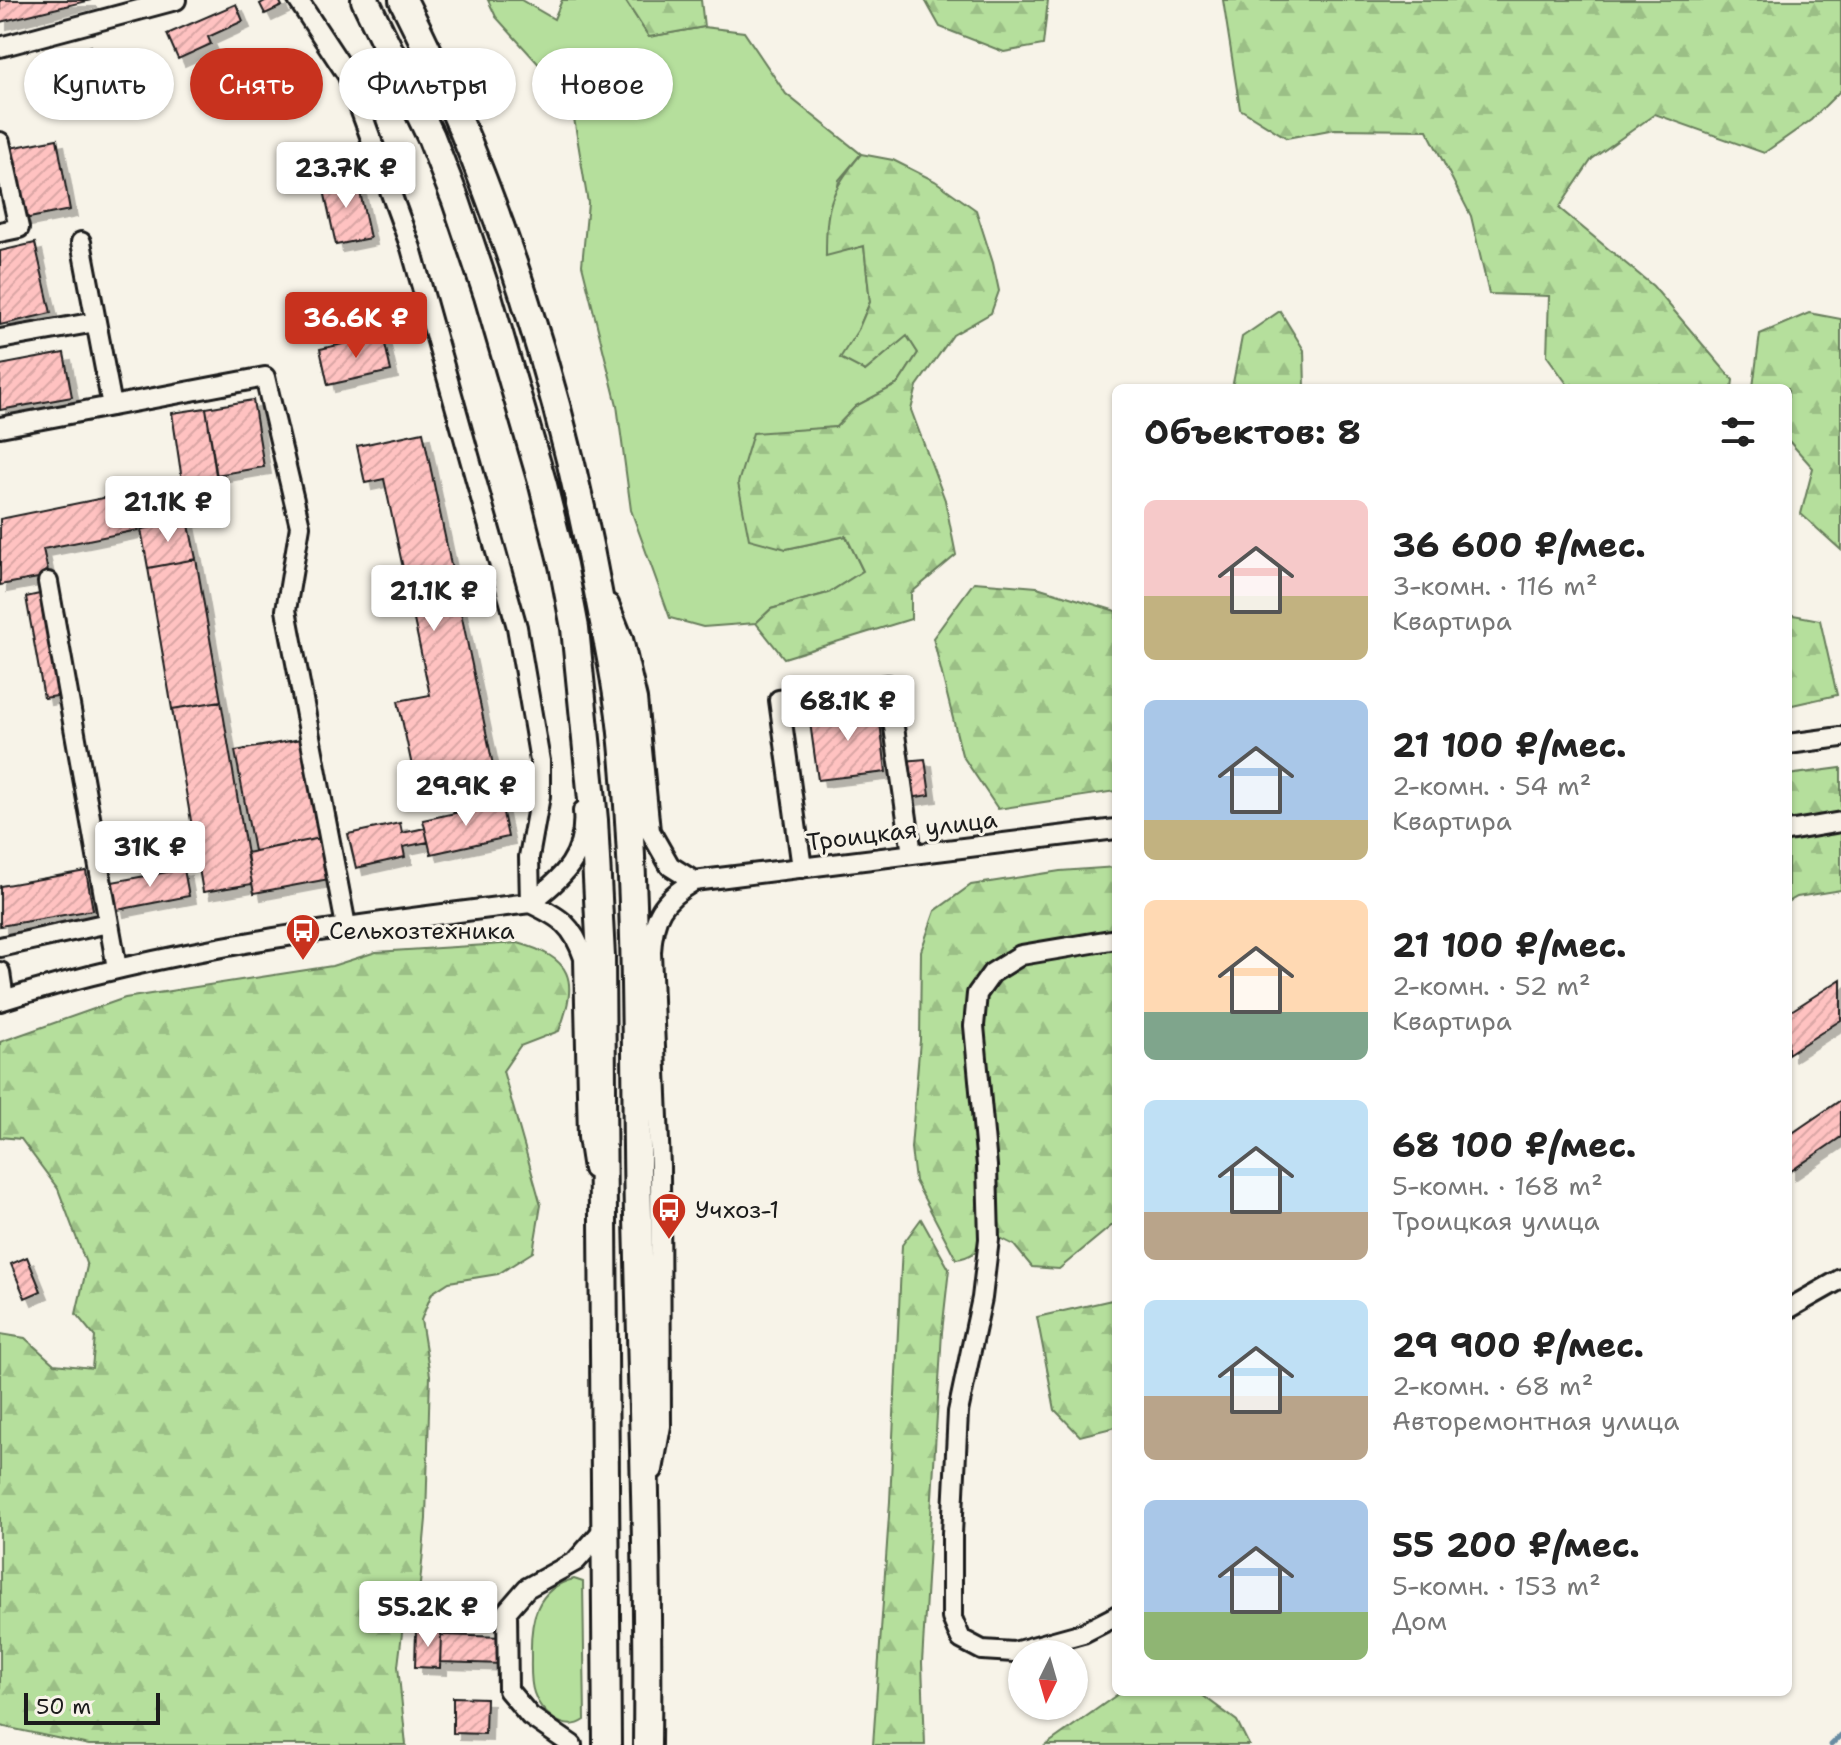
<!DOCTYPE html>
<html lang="ru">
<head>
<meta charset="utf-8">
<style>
  :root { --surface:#fff; --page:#f2f2f2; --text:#222; --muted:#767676; --accent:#c8321e }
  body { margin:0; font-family:"Shantell Sans",sans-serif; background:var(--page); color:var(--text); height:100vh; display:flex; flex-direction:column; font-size:30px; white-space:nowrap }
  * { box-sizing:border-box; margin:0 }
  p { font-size:26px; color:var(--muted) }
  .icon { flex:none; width:44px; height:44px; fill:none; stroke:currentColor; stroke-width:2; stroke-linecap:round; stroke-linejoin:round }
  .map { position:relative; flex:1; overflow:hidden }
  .panel { position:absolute; left:1112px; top:384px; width:680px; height:1312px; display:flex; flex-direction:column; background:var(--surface); border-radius:12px; box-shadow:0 2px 6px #0004 }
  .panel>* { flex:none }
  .hud { position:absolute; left:24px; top:48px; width:760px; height:72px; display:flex; gap:16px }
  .needle { width:52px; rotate:185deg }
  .buttons { position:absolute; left:1008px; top:1640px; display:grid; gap:16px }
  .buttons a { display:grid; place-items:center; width:80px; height:80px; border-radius:50%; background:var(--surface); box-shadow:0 2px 6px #0004; font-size:40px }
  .scale { position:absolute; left:24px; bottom:20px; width:136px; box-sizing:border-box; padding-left:8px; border:4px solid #1c1c1c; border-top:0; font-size:22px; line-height:28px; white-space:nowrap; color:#1c1c1c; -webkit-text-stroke:6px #f7f3e8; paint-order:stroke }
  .price { position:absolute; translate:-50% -68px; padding:0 18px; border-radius:8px; background:#fff; color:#222; font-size:26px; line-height:52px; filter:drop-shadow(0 2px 4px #0008) }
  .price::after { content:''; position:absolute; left:50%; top:48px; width:24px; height:18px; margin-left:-12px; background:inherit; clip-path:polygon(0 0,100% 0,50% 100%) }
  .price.on { background:var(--accent); color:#fff }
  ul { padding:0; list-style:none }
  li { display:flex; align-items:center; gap:24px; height:200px; padding:0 32px }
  li span { display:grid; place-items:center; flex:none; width:224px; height:160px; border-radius:12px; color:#555 }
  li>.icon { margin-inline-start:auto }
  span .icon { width:96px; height:96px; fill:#fffc; stroke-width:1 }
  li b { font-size:34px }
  h2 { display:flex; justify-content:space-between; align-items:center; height:96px; padding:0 32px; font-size:34px }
  .tag { padding:0 28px; border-radius:36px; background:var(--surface); box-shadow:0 2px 6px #0004; font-size:28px; line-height:72px }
  .tag.on { background:var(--accent); color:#fff }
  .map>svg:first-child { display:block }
  .grass { fill:#b5df9c; stroke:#687e5c; stroke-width:2 }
  .forest { fill:url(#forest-firs); stroke:#687e5c; stroke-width:2 }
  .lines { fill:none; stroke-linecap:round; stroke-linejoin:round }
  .stream { stroke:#698ca2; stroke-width:5 }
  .building { fill:url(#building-hatch); stroke:#1c1c1c; stroke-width:2; filter:url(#shadow) }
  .minor-casing { stroke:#1c1c1c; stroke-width:24 }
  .highway-casing { stroke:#1c1c1c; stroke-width:32 }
  .minor { stroke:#f7f3e8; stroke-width:18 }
  .highway { stroke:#f7f3e8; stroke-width:26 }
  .labels { text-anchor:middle; stroke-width:6; stroke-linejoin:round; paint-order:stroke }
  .street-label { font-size:24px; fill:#1c1c1c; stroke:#f7f3e8 }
  .poi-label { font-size:24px; fill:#1c1c1c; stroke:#f7f3e8; text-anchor:start }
</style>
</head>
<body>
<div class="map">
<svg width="1841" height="1745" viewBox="0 0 1841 1745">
  <defs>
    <pattern id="forest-firs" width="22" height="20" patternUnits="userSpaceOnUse" patternTransform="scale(2)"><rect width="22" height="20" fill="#b5df9c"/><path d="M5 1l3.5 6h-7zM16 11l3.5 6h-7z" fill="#9bbf86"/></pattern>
    <pattern id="building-hatch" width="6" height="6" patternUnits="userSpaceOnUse" patternTransform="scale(2)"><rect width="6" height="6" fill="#ffc2c1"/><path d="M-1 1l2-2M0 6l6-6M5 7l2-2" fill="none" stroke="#daa6a5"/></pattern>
    <filter id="shadow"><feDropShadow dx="7" dy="7" stdDeviation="0" flood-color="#0004"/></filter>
  </defs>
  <rect width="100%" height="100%" fill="#f7f3e8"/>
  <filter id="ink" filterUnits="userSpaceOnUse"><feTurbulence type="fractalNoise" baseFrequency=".0125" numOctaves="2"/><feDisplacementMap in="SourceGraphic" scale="16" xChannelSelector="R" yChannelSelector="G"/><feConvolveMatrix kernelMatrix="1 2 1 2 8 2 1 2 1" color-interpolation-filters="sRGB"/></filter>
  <g filter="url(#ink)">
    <path class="grass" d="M488,0H521L554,19L562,0H625L649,37L704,27L744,32L786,94L861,154L839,180L826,255L864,246L870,302L858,330L865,371L907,335L918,353L898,384L856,406L836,427L804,431L786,549L846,536L863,571L828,593L771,609L756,623L703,627L670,618L631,510L617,405L582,265L588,203L571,100L496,17Z
      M574,1579L583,1582L585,1720C565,1734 540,1713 534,1693C530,1682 531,1668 531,1656C530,1622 535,1588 574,1579Z"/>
    <path class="forest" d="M625,0H701L704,27L649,37Z
      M925,0H1048L1043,45L1004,52L940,27Z
      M1223,0H1841V90L1811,120L1764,153L1655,114L1592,159L1559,208L1653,286L1733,380L1732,388H1570L1547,356L1549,296L1489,294L1471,216L1427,130L1335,129L1287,138L1240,109Z
      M861,154L893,160L935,181L976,210L993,263L999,291L991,313L953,335L917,386L911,410L945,500L956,555L911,593V619L784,658L756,623L771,609L828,593L863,571L846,536L786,549L749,539L738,483L753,433L836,427L856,406L898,384L918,353L907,336L865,371L840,358L858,330L870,302L864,246L826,256C826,207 829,192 861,154Z
      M1280,311L1304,350L1305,388H1232L1242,337Z
      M1809,313L1841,319V550L1801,514L1813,468L1788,440V388L1753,387L1760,334Z
      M974,582L1037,587L1116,611V791L998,809L962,755L933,638Z
      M1788,614L1820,620L1837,695L1788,706Z
      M1841,768V890L1797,897L1788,902V775Z
      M1116,867V1222L1059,1269L1032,1267L1014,1245L994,1235C983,1246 972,1258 956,1259L915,1181L911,1148L920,1040L921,951L935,911L971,885L1060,871Z
      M518,943C572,958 579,979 559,1031L520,1046L503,1071L541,1205L533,1252L498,1274L449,1282L432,1293L421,1320L430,1375L426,1519L420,1584L403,1625L398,1666L406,1745H89L0,1726V1334L25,1338L54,1364L92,1368L95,1337L76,1314L87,1266L58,1189L21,1139L0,1137V1042L125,998L332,966L376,952Z
      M921,1219L949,1269L942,1332L922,1663L925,1745H873L890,1501L902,1245Z
      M1116,1299V1427L1080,1436L1055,1410L1037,1317Z
      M1121,1692H1198L1237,1721L1249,1745H1046Z"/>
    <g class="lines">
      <path class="stream" d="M1831,1745L1841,1735"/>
    </g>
    <path class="building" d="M0,0H91L0,22Z
      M267,0H279L282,6L265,14L260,4Z
      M236,4L243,21L208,37L211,44L178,59L167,34Z
      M91,46L109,94L69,109L51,61Z
      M57,139L70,210L24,219L10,148Z
      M356,174L370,238L336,245L322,181Z
      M35,243L51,313L0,325V251Z
      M383,335L391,371L328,385L320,349Z
      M64,353L72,397L0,410V365Z
      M253,400L264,467L216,475L206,408Z
      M206,408L223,515L188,520L172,413Z
      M423,432L501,803L454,813L448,783L417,789L398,701L430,695L384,479L365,483L357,446Z
      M182,482L188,520L43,549L49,576L0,585V519Z
      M188,520L196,559L148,568L141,529Z
      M196,559L221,701L172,709L148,568Z
      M44,593L63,695L44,698L26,597Z
      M221,701L252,884L203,892L172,709Z
      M878,706L886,772L818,780L809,715Z
      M301,739L321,838L254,851L235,751Z
      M925,759L930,795L909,798L904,761Z
      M501,803L508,837L431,854L423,820Z
      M400,823L402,833L425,828L428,842L403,847L405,857L356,868L348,834Z
      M321,838L329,879L254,893L246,853Z
      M184,869L189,896L117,910L112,882Z
      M86,871L93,910L0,926V886Z
      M1841,979V1020L1788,1054V1013Z
      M1841,1100V1137L1788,1173V1136Z
      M27,1257L41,1291L25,1298L11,1264Z
      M416,1630L441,1631L440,1668L415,1667Z
      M441,1635L504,1637V1664L440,1662Z
      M453,1697L486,1698L485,1734L453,1733Z"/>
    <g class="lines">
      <defs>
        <path id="minor" d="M298,0L348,76L411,248L517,627L540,761V796L529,857L530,903
          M0,47L176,0
          M0,142L19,228L0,232
          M81,242L112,406
          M0,339L96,322
          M0,427L265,377L300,526L286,610L346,926
          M48,582L117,968
          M609,604L623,639L637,699L650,831L670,866L694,881
          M1788,744L1841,737
          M1788,831L1841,822
          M802,868L779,700L888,685L912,854
          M530,903C560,917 573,925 584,958L588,1137L593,1169
          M530,903C563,877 587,857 583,811
          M1116,939L1021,955L992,973L977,994L974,1026L987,1166L989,1239L982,1298L958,1412L952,1534V1618L961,1639L982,1650L1014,1652L1083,1633L1116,1616
          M0,947L108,923
          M0,972L4,999
          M0,1001C172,947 351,925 530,903
          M1788,1309L1841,1279
          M653,1470L661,1426L660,1166L651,952C653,916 662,900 694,881L1116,829
          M572,1745L530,1716L508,1690L507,1611L527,1588L576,1561L605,1528"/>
        <path id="highway" d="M365,0L431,137L456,201L488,296L543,485L563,565L575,628L594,820L601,957L607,1745
          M403,0C498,187 563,396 600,602C609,648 619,696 623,743C638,900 635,1060 638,1217C642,1393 649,1569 647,1745"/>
      </defs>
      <use href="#minor" class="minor-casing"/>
      <use href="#highway" class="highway-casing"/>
      <use href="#minor" class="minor"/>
      <use href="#highway" class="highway"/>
    </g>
  </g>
  <defs>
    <symbol id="bus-pin" viewBox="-11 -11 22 30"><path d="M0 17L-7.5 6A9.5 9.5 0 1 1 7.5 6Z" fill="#c8321e" stroke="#f7f3e8"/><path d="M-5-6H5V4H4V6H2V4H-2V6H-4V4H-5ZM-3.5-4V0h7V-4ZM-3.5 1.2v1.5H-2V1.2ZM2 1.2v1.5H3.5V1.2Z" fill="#fff"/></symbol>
  </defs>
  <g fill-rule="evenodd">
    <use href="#bus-pin" x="283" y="911" width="40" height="54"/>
    <use href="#bus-pin" x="649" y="1190" width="40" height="54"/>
  </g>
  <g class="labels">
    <g class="street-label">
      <text transform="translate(902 831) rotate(-7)" y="8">Троицкая улица</text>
    </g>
    <g class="poi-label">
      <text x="329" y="939">Сельхозтехника</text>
      <text x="695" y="1218">Учхоз-1</text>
    </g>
  </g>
</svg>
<div class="buttons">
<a><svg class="needle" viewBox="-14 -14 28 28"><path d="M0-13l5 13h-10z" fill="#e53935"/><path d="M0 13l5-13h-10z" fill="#767676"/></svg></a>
</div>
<div class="scale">50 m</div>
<b class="price" style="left:346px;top:210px">23.7K ₽</b>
<b class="price on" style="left:356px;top:360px">36.6K ₽</b>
<b class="price" style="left:168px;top:544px">21.1K ₽</b>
<b class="price" style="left:434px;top:633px">21.1K ₽</b>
<b class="price" style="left:848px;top:743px">68.1K ₽</b>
<b class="price" style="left:466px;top:828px">29.9K ₽</b>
<b class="price" style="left:150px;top:889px">31K ₽</b>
<b class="price" style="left:428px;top:1649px">55.2K ₽</b>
<div class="hud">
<a class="tag">Купить</a>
<a class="tag on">Снять</a>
<a class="tag">Фильтры</a>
<a class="tag">Новое</a>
</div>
<section class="panel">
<h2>Объектов: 8<svg class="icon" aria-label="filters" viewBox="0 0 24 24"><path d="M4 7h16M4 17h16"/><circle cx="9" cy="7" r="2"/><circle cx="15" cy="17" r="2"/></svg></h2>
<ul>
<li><span style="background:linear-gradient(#f6c9c9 60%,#c2b280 0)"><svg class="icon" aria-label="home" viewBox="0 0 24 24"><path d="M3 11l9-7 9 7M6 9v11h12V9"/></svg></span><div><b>36 600 ₽/мес.</b><p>3-комн. · 116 m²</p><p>Квартира</p></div></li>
<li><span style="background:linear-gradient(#a9c7e8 75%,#c2b280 0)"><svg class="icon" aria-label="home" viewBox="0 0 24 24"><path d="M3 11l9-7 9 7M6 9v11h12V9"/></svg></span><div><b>21 100 ₽/мес.</b><p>2-комн. · 54 m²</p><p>Квартира</p></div></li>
<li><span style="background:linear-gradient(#ffd9b3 70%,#7fa58c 0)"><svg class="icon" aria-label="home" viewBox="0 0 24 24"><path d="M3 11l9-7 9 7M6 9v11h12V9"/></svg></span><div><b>21 100 ₽/мес.</b><p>2-комн. · 52 m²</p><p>Квартира</p></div></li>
<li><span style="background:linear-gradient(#bfe0f5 70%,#b9a48a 0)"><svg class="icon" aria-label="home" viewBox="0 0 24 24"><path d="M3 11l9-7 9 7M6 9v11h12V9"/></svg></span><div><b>68 100 ₽/мес.</b><p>5-комн. · 168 m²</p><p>Троицкая улица</p></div></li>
<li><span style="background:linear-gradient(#bfe0f5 60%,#b9a48a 0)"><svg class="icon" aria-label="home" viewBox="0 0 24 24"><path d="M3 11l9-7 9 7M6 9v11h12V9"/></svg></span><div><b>29 900 ₽/мес.</b><p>2-комн. · 68 m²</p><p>Авторемонтная улица</p></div></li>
<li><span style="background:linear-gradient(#a9c7e8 70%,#8fb573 0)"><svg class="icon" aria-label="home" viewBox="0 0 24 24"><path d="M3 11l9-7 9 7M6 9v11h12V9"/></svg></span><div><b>55 200 ₽/мес.</b><p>5-комн. · 153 m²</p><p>Дом</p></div></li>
</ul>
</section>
</div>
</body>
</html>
